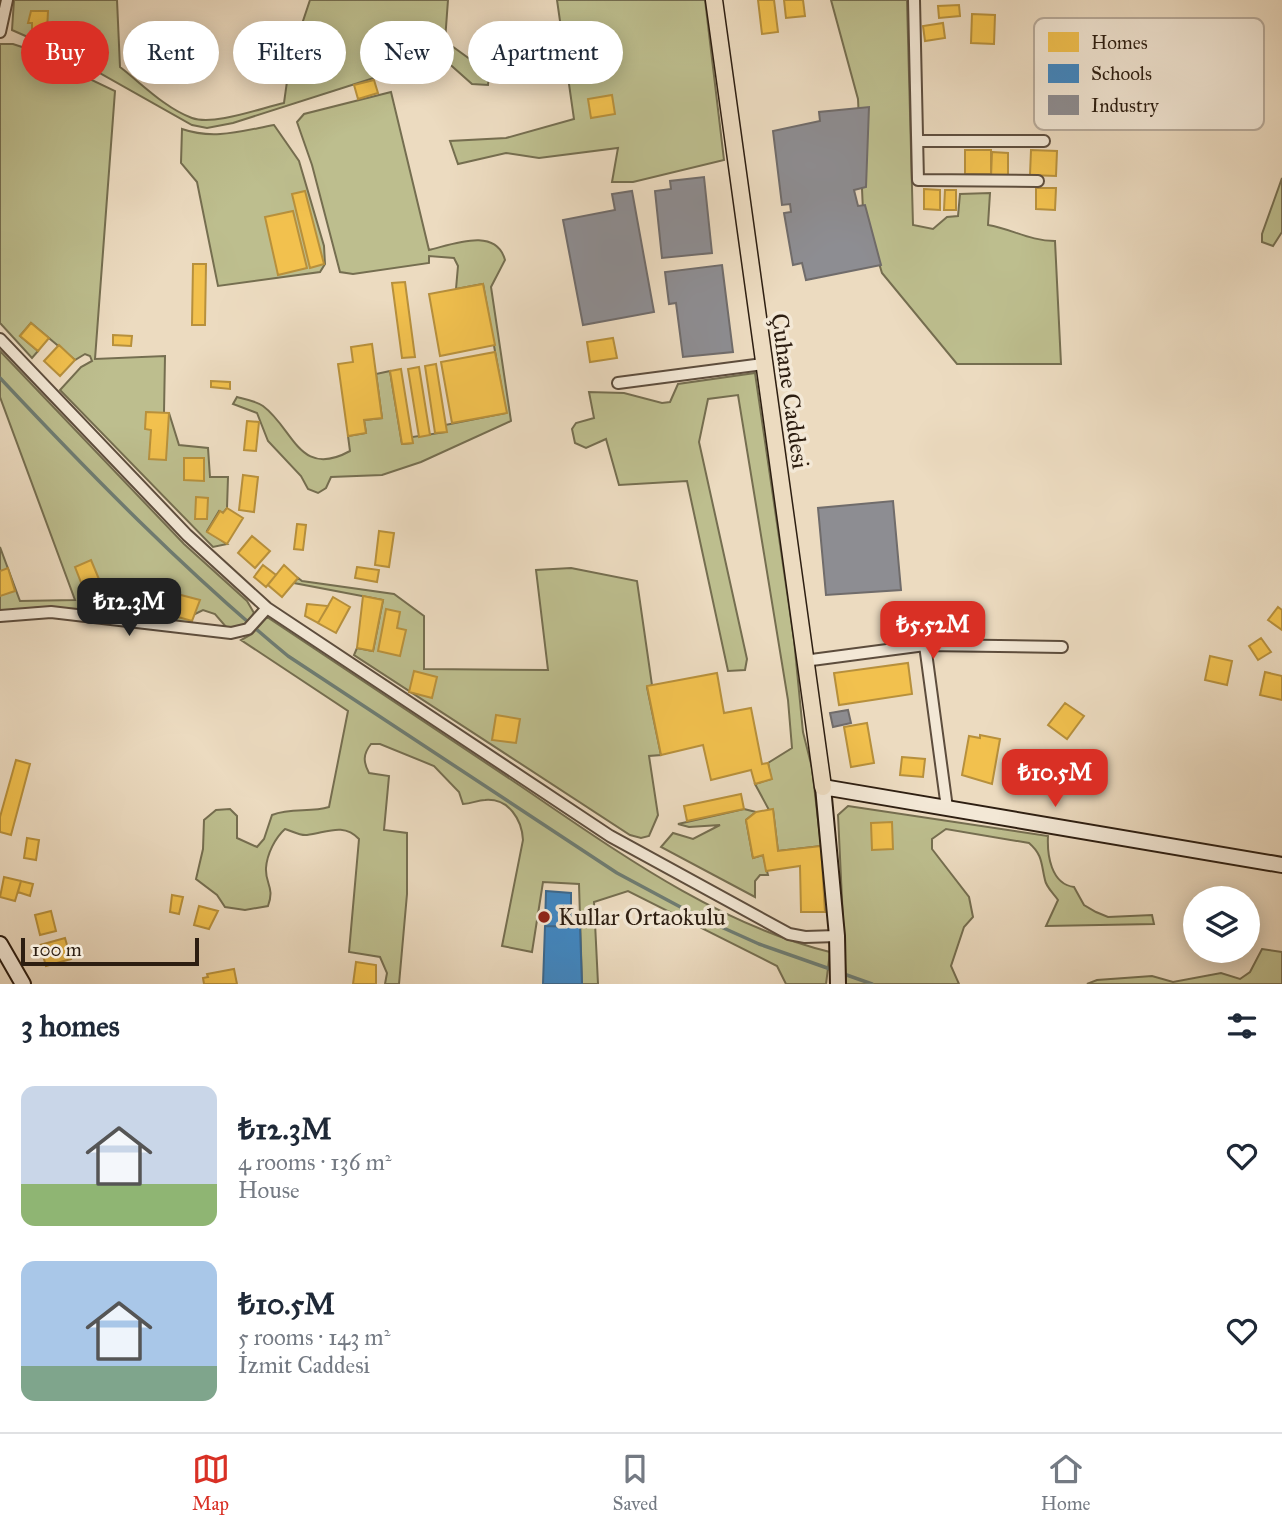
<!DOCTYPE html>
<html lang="en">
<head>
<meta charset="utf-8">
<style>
  :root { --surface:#fff; --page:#f6f6f7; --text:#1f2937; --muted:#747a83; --line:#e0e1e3; --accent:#d93025 }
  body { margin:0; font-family:"IM FELL Great Primer",serif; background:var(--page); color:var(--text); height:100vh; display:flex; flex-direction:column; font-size:26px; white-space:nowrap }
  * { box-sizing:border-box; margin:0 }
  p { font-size:23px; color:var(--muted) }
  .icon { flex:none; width:38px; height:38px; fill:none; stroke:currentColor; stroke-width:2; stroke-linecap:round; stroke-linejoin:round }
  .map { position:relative; height:984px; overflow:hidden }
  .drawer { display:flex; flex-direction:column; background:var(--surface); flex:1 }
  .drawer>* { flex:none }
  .banner { position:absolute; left:21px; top:21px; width:700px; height:63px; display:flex; gap:14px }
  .controls { position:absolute; left:1183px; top:886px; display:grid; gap:14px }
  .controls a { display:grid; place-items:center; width:77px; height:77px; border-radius:50%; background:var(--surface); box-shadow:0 4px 18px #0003; font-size:35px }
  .scale { position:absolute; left:21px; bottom:18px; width:178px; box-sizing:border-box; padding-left:7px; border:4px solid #2d1e11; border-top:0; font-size:19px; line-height:24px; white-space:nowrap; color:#2d1e11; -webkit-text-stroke:5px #f3e8d6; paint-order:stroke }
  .price { position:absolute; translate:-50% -60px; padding:0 16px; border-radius:14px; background:var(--accent); color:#fff; font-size:23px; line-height:46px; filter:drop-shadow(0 2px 4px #0008) }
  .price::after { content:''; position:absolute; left:50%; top:42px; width:21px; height:16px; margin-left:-10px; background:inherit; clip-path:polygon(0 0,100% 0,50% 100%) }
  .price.current { background:#222; color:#fff }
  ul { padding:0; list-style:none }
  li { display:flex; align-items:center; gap:21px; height:175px; padding:0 21px }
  li span { display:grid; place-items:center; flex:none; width:196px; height:140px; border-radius:14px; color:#555 }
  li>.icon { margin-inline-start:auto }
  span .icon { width:84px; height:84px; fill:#fffc; stroke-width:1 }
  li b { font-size:30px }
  h2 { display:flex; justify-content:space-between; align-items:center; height:84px; padding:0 21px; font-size:30px }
  .chip { padding:0 24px; border-radius:32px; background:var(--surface); box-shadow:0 4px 18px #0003; font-size:24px; line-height:63px }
  .chip.current { background:var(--accent); color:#fff }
  .tabs { display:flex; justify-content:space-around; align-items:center; height:98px; border-top:2px solid var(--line); background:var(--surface); font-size:19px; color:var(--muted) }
  .tabs a { display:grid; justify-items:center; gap:4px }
  .tabs .current { color:var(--accent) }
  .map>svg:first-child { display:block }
  .green { fill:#bdbe8e; stroke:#756e50; stroke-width:2 }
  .homes { fill:#f2c14e; stroke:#b7903c; stroke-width:2 }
  .schools { fill:#3f88c5; stroke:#3a688f; stroke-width:2 }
  .industry { fill:#8d8d92; stroke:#706c6b; stroke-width:2 }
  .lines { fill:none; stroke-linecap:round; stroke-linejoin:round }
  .stream { stroke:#6e7c72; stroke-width:3.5 }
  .street-casing { stroke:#5d4d3d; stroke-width:14 }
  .secondary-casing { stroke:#2d1e11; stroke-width:18 }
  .primary-casing { stroke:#2d1e11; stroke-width:19 }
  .street { stroke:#f3e8d6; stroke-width:10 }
  .secondary { stroke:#f3e8d6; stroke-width:14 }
  .primary { stroke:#ecdbc0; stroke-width:16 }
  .poi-dot { fill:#8f2418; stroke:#f3e8d6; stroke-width:2.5 }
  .labels { text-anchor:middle; stroke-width:7; stroke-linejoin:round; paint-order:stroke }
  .street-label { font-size:24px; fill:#2d1e11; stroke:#f3e8d6 }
  .poi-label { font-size:24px; fill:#2d1e11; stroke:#f3e8d6; text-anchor:start }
  .key { fill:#f3e8d6; stroke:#b8ab9b; stroke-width:2 }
  .key-label { font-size:19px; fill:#2d1e11 }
</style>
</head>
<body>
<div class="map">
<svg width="1282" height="984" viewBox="0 0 1282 984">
  <rect width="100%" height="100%" fill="#ecdbc0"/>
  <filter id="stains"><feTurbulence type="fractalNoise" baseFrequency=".00286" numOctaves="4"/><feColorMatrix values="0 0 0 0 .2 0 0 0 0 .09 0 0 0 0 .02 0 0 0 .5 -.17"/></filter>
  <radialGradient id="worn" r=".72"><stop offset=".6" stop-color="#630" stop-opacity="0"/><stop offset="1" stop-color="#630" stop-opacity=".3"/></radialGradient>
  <path class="green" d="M14,0H117L120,67C142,84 165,108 192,118C214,126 261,108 284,103L290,60L310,0H448L445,41L489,73L488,85L472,84L445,60L417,59L380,76L233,123L207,128L192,125L64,53L12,30Z
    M557,0H705L724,160L633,182H612L618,148L539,158L506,153L458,164L450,141L506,138L574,119Z
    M831,0H907L913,225L933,229L947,217L958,216L960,194L990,193L988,225C1012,229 1030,241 1055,241L1061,364H957L882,273L863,211L858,99Z
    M0,44H13L25,48L115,91L95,359L165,356L164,413H169L179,445L208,448L210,477H228L227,508L223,513L219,511L207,531L227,544L213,547L60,390L81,367L92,361L90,356L85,354L75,360L31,323L20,336L38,351L32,358L0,323Z
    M391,92L429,250C454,244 496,227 505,260L491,287L511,421L421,462L382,475L331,477L326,488L318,493L308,489L301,476L268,441L257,413L233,404L237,397C245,399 256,401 263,406C294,429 299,479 350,451L348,436L366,433L364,420L382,418L376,374L390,371L402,444L412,443V437L446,432L445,425L506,413L483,284L456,289L458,266L454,258L429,256V263L353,274L340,272L312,165L297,122L304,114Z
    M274,125L299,161L324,246L325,264L320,272L218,286L197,182L181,163L182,129C214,140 241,131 274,125Z
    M1282,178V232L1273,246L1262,242V234Z
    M0,351L184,544L247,601L254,613C247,625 241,628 227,628L215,614L203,610L193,615L189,624L148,618L151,591L117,585L112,615L42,607L0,612V547L20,601L75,600L0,397Z
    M755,373L794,640L803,732L812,768L821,846L778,851L773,810H769L755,784L771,779L768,763L792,748L788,700L738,395L708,399L699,442L747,659L745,670L728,671L687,481L619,485L606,439L586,448L575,443L572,429L576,423L594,418L589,392L624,393L662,403L670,402L678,384Z
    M571,568L637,581L652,685L647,687L661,755L649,756L658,815L649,836L641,838L630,835L354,655L357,648L373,651L383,600L294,583L298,578L302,581L394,594L424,616V669L548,670L536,570Z
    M267,617C351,673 435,729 519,785C615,850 716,924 830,952L826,984H786L777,966L628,891L594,902L598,984H582L579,884L543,882L532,952L502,946L523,840C522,820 509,798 485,800C477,800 472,804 463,804L459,792L434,766L380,744H371C363,754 363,762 369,773L389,776L384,830L407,833V894L399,984H385L387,973L380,957L349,952L359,839C343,822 326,833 307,835C300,836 292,831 285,829C275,838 267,854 266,868C265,884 275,887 268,906L245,910L225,907L217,895L196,879L203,849L204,820L216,810L230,809L237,816V838L257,847L264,839L272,815C291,807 310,813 329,807L348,711L241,640L252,634Z
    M848,806L1048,836C1047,855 1051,884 1074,887L1084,905L1096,912L1108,917L1152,915L1154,924L1046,926L1058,900C1054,894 1046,887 1045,880C1041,864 1043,855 1029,843L946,829L932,839V849L969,897L973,917L964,927L951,966L959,984H846L838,815Z
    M744,809L756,812L746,820L753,858L763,855L768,875H760L755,881V897L661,847L673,833L693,839L720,825L689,827L678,824Z
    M1262,949L1282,952V984H1087L1097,980L1152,976L1173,982L1221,973L1240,979L1250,972Z"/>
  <path class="homes" d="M758,0H774L778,32L762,34Z
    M784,0H803L805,16L786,18Z
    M959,5L960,16L939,18L938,6Z
    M31,11H48L47,32H32V23H28Z
    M972,14L995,15L994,44L971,43Z
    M943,23L945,38L925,41L923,26Z
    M374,80L378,93L358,99L354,85Z
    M612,95L615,114L591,118L588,99Z
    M965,150H991V174H965Z
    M1031,150L1057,151L1056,176L1030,175Z
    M992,152L1008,153V177H991Z
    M1036,188H1056L1055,210L1036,209Z
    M924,189L940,190V210L924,209Z
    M945,190H956V210H944Z
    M305,191L324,264L310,268L292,194Z
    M293,211L307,268L278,275L265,217Z
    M193,264H206L205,325H192Z
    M405,282L415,357L402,358L392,283Z
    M483,284L495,345L440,356L429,294Z
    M31,323L49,338L38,351L20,336Z
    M113,335L132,336L131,346L113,345Z
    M613,338L617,358L590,362L587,342Z
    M372,344L382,418L364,420L366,433L348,436L338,364L353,362L351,347Z
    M59,345L75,360L60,376L44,361Z
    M495,352L507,413L452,423L441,362Z
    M436,364L447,432L435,433L425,366Z
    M419,367L430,435L419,437L408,369Z
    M401,369L413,443L402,444L390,371Z
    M211,381L230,382V389L211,387Z
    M146,412L169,413L166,460L149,459L151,430L145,429Z
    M247,421L259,422L256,451L244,450Z
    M184,458H204V481L184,480Z
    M243,475L258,477L254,512L239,510Z
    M196,497L208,498L207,519H195Z
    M227,508L243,518L227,544L207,532L220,511L223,513Z
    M297,524L306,525L303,550L294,549Z
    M379,531L394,533L389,567L375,565Z
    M252,536L270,551L255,568L238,553Z
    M91,560L101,584L84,590L75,567Z
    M263,565L276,575L266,587L254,577Z
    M284,565L298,578L282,597L268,585Z
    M357,567L379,570L377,582L355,578Z
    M8,568L15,591L0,596V571Z
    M116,585L151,590L149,608L114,603Z
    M177,594L200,600L192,621L171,615Z
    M363,596L383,600L373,651L357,648Z
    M333,597L350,607L336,633L318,623Z
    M307,604L328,606L318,623L305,616Z
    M1278,607L1282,610V630L1268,620Z
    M386,609L400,612L397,628L406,630L400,656L378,651Z
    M1261,638L1271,652L1258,660L1249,646Z
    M1210,656L1232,661L1227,685L1205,680Z
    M908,663L912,694L839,705L834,673Z
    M414,671L437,677L432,698L409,692Z
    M1265,672L1282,676V700L1260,695Z
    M717,673L724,713L751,708L762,764L768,763L772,779L755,784L751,770L711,780L703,745L661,755L647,686Z
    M1065,703L1084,716L1067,739L1048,725Z
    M496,715L520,719L516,743L492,740Z
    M867,723L874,763L851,767L844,727Z
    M980,735L1000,739L992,784L962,775L969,736L980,738Z
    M902,757L925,759L923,777L900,775Z
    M16,760L30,764L11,835L0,832V817Z
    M741,794L744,809L687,821L684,806Z
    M773,809L778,851L821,846L825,912H801L800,866L766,871L763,855L753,858L746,820L756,812Z
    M892,822L893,849L872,850L871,823Z
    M27,838L39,840L36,860L24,858Z
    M4,877L21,881L15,901L0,897Z
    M21,881L33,884L30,896L18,892Z
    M172,895L183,897L179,914L170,912Z
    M199,906L218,911L209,929L194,925Z
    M51,911L56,931L40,935L35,915Z
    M65,938L71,959L46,966L40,945Z
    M356,962L376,965V984H353Z
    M234,969L237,984H204L203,978L208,977L207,974Z"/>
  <path class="schools" d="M546,891L571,893V927L545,926Z
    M545,926L580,927L582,984H543Z"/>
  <path class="industry" d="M869,107L866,187L854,190L858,206L865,205L881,265L806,280L802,263L793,265L784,213L791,212L790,204L782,205L773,131L820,121L819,112Z
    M704,177L712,253L662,258L655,191L671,189L670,181Z
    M632,191L654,312L583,325L563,220L615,210L612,194Z
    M722,265L733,352L683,357L676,303L669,304L665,272Z
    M893,501L901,590L826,595L818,508Z
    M848,710L851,723L833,727L830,713Z"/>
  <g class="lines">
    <path class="stream" d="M0,378C91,475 185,571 288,656L617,873L699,917L759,944L833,970
      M841,973L872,984"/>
    <defs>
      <path id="street" d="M914,0L918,180L1038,181
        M0,32L7,0
        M918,141H1044
        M0,339L187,535L267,608L610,836L789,934L805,937L837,936
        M618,383L763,364
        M0,616L51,612L231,633L248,629L267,608
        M925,645L947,808
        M804,661L925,645L1062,647"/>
      <path id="secondary" d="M0,944L23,984
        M838,984L837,936L823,787L1282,865"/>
      <path id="primary" d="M714,0L823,787"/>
    </defs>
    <use href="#street" class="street-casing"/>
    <use href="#secondary" class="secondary-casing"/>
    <use href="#primary" class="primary-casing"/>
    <use href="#street" class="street"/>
    <use href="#secondary" class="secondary"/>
    <use href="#primary" class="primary"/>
  </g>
  <circle class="poi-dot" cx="544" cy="917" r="7"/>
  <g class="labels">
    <g class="street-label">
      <text transform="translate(790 391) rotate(82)" y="8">Çuhane Caddesi</text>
    </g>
    <g class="poi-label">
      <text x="558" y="925">Kullar Ortaokulu</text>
    </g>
  </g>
  <rect x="1034" y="18" width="230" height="112" rx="10" class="key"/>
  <rect x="1048" y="32" width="31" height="20" fill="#f2c14e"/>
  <rect x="1048" y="64" width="31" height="19" fill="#3f88c5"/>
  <rect x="1048" y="95" width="31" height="20" fill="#8d8d92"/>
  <g class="key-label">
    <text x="1091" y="49">Homes</text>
    <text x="1091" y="80">Schools</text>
    <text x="1091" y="112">Industry</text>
  </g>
  <rect width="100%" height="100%" filter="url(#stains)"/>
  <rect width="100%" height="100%" fill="url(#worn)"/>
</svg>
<div class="controls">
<a><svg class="icon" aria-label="layers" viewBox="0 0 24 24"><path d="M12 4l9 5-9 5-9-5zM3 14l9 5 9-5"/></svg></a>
</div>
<div class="scale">100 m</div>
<b class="price current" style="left:129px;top:638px">₺12.3M</b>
<b class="price" style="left:933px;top:661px">₺5.52M</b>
<b class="price" style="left:1055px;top:809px">₺10.5M</b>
<div class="banner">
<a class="chip current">Buy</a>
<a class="chip">Rent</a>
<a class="chip">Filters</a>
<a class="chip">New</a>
<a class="chip">Apartment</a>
</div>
</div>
<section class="drawer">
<h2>3 homes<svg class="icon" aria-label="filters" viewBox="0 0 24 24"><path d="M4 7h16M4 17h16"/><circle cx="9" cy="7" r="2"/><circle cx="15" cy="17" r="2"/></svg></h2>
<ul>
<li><span style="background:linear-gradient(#c9d6e8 70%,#8fb573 0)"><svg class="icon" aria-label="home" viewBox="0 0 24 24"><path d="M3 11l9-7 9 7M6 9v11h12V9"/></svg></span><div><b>₺12.3M</b><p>4 rooms · 136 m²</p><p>House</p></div><svg class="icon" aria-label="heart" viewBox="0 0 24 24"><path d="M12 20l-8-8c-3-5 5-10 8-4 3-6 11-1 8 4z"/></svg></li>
<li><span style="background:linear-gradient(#a9c7e8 75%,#7fa58c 0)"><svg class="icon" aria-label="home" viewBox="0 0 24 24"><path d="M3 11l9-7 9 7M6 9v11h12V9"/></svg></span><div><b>₺10.5M</b><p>5 rooms · 143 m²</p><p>İzmit Caddesi</p></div><svg class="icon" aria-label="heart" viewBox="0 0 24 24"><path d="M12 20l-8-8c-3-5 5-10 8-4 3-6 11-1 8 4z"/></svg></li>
</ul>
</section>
<nav class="tabs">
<a class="current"><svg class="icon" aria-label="map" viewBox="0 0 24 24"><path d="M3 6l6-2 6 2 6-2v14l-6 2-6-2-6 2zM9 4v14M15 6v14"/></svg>Map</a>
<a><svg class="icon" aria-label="saved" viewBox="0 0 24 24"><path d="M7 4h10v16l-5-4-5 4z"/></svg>Saved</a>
<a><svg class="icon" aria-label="home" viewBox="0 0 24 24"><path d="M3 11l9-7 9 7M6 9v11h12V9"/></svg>Home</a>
</nav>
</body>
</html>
